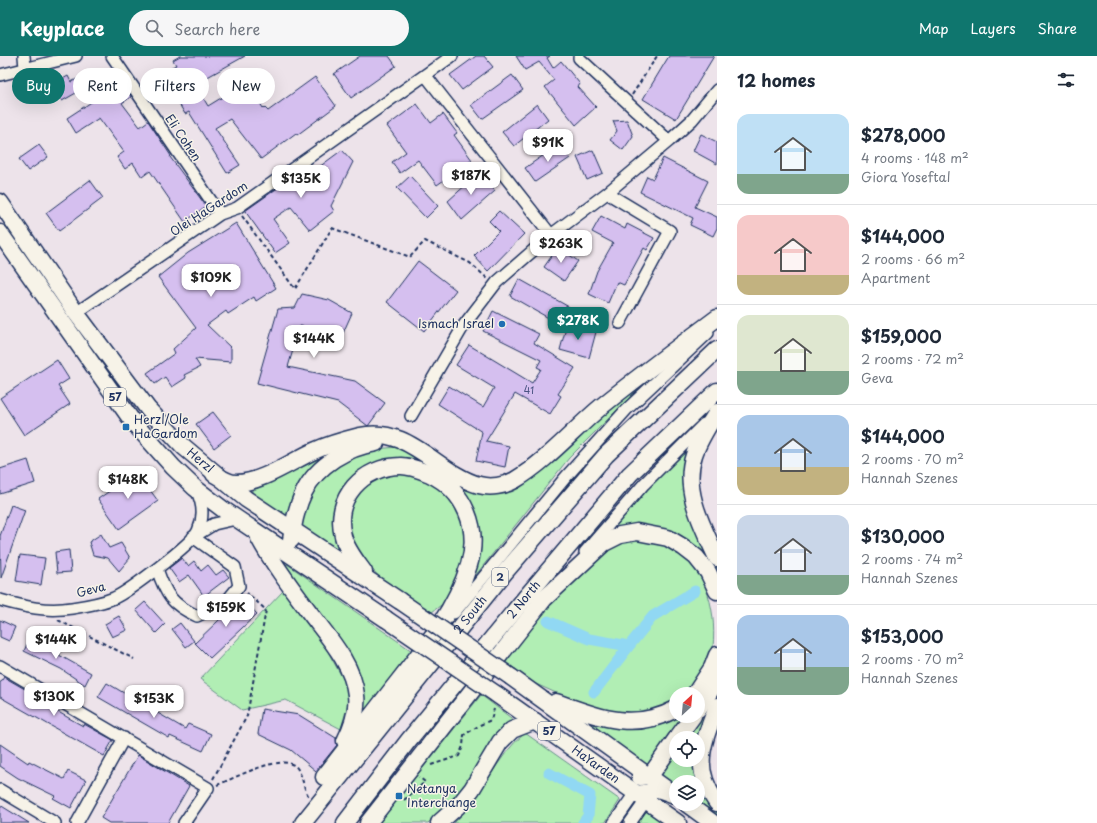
<!DOCTYPE html>
<html lang="en">
<head>
<meta charset="utf-8">
<style>
  :root { --surface:#fff; --page:#f6f6f7; --text:#1f2937; --muted:#747a83; --line:#e0e1e3; --accent:#0f766e }
  body { margin:0; font-family:"Playpen Sans",sans-serif; background:var(--page); color:var(--text); height:100vh; display:flex; flex-direction:column; font-size:15px; white-space:nowrap }
  * { box-sizing:border-box; margin:0 }
  p { font-size:13px; color:var(--muted) }
  .icon { flex:none; width:22px; height:22px; fill:none; stroke:currentColor; stroke-width:2; stroke-linecap:round; stroke-linejoin:round }
  .map { position:relative; flex:1; overflow:hidden }
  .panel { display:flex; flex-direction:column; background:var(--surface); width:380px }
  .panel>* { flex:none }
  .guide { position:absolute; left:12px; top:12px; width:380px; height:36px; display:flex; gap:8px }
  .needle { width:26px; rotate:26deg }
  .buttons { position:absolute; left:669px; top:631px; display:grid; gap:8px }
  .buttons a { display:grid; place-items:center; width:36px; height:36px; border-radius:50%; background:var(--surface); box-shadow:0 4px 16px #0002; font-size:20px }
  .price { position:absolute; translate:-50% -34px; padding:0 9px; border-radius:8px; background:#fff; color:#222; font-size:13px; line-height:26px; filter:drop-shadow(0 1px 2px #0008) }
  .price::after { content:''; position:absolute; left:50%; top:24px; width:12px; height:9px; margin-left:-6px; background:inherit; clip-path:polygon(0 0,100% 0,50% 100%) }
  .price.current { background:var(--accent); color:#fff }
  ul { padding:0; list-style:none }
  li { display:flex; align-items:center; gap:12px; height:100px; padding:0 20px }
  li+li { border-top:1px solid var(--line) }
  li span { display:grid; place-items:center; flex:none; width:112px; height:80px; border-radius:12px; color:#555 }
  li>.icon { margin-inline-start:auto }
  span .icon { width:48px; height:48px; fill:#fffc; stroke-width:1 }
  li b { font-size:17px }
  h2 { display:flex; justify-content:space-between; align-items:center; height:48px; padding:0 20px; font-size:17px }
  .pill { padding:0 14px; border-radius:18px; background:var(--surface); box-shadow:0 4px 16px #0002; font-size:14px; line-height:36px }
  .pill.current { background:var(--accent); color:#fff }
  header { display:flex; align-items:center; gap:24px; box-sizing:border-box; height:56px; padding:0 20px; background:var(--accent); color:#fff }
  header strong { font-size:19px }
  nav { display:flex; gap:22px; margin-inline-start:auto; font-size:14px }
  .search { width:280px; height:36px; background:var(--page); display:flex; align-items:center; gap:10px; box-sizing:border-box; padding:0 14px; border-radius:22px; color:var(--muted); font-size:15px }
  main { display:flex; flex:1; min-height:0 }
  .map>svg:first-child { display:block }
  .green { fill:#b1eeb4; stroke:#668e89 }
  .lines { fill:none; stroke-linecap:round; stroke-linejoin:round }
  .canal { stroke:#91d8f3; stroke-width:11 }
  .building { fill:#d5bfef; stroke:#1b2f5e }
  .minor-casing { stroke:#1b2f5e; stroke-width:14 }
  .highway-casing { stroke:#1b2f5e; stroke-width:19 }
  .path { stroke:#1b2f5e; stroke-width:2; stroke-dasharray:4 3; stroke-linecap:butt }
  .minor { stroke:#f7f3e8; stroke-width:11 }
  .highway { stroke:#f7f3e8; stroke-width:16 }
  .highway-bridge-casing { stroke:#1b2f5e; stroke-width:19; stroke-linecap:butt }
  .highway-bridge { stroke:#f7f3e8; stroke-width:16 }
  .poi-dot { fill:#1f6fb2; stroke:#f7f3e8; stroke-width:1.5 }
  .labels { text-anchor:middle; stroke-width:3; stroke-linejoin:round; paint-order:stroke }
  .number-label { font-size:10px; fill:#4a5382 }
  .shield { fill:#f7f3e8; stroke:#5d6a87; stroke-width:1 }
  .shield-label { font-size:11px; font-weight:bold; fill:#1b2f5e }
  .street-label { font-size:12px; fill:#1b2f5e; stroke:#f7f3e8 }
  .poi-label { font-size:12px; fill:#1b2f5e; stroke:#f7f3e8; text-anchor:start }
</style>
</head>
<body>
<header>
<strong>Keyplace</strong>
<div class="search"><svg class="icon" aria-label="search" viewBox="0 0 24 24"><circle cx="10" cy="10" r="6"/><path d="M15 15l6 6"/></svg>Search here</div>
<nav><a>Map</a><a>Layers</a><a>Share</a></nav>
</header>
<main>
<div class="map">
<svg width="717" height="767" viewBox="0 0 717 767">
  <rect width="100%" height="100%" fill="#ede3ea"/>
  <filter id="ink" filterUnits="userSpaceOnUse"><feTurbulence type="fractalNoise" baseFrequency=".025" numOctaves="2"/><feDisplacementMap in="SourceGraphic" scale="8" xChannelSelector="R" yChannelSelector="G"/><feConvolveMatrix kernelMatrix="1 2 1 2 8 2 1 2 1" color-interpolation-filters="sRGB"/></filter>
  <g filter="url(#ink)">
    <path class="green" d="M653,318L569,402L467,530L475,461L415,406L343,436L354,506L300,474L303,452L316,427L334,410L373,393L399,391L480,435L571,385Z
      M693,389L690,399L717,509V528L685,489L617,476L612,473L649,432Z
      M335,392L323,404L291,469L253,442L251,428Z
      M393,417L412,418L431,426L450,441L464,465L466,491L457,525L445,546L432,556L383,525L360,500L349,479L347,459L353,442L372,424Z
      M637,482C646,484 659,484 667,489C704,507 717,550 713,591C709,608 698,621 689,636L686,638H676V646L663,653L634,659L585,650L536,628L503,604L551,546L608,492L622,485Z
      M287,508L412,595L359,667L363,653L284,511Z
      M283,535L328,596L351,637L341,673L286,644L242,654L200,623Z
      M717,630V643L698,682H680Z
      M481,639L515,665C487,699 462,738 428,767H379Z
      M568,654L676,660H689L649,715Z
      M525,677L620,744L605,767H454C483,741 495,701 525,677Z
      M676,688V704H695L717,755V766L698,748V726H676V735L654,719Z
      M646,755L663,767H638Z"/>
    <g class="lines">
      <path class="canal" d="M548,565L589,583L629,590L653,560L695,535
        M594,636L629,590
        M549,717L590,739L588,760L583,767"/>
    </g>
    <path class="building" d="M180,0H245L195,28L208,50L247,26L263,52L264,51L268,55L315,21L336,50L297,79L296,77L261,103L230,63L215,72L240,109L227,117L189,56L185,58L172,36L179,32L168,13L176,9L173,4Z
      M360,0H389L396,10L351,42L334,18Z
      M476,0H484L493,11L462,34L450,19Z
      M516,0H550L547,2L553,12L561,5L580,28L578,31L596,51L576,69L545,31L554,24L539,6L525,14Z
      M669,0H714L676,63L643,43Z
      M85,19L90,29L62,45L52,29L68,20L71,26Z
      M512,19L523,34L482,63L471,49Z
      M122,26L131,41L122,47L140,71L148,65L171,100L170,101L206,150L185,166L150,115L142,121L133,107L125,113L117,101L124,96L99,62L76,77L67,62Z
      M417,48L431,67L443,58L457,77L454,79L472,104L437,129L418,104L400,117L392,106L406,96L387,70Z
      M537,48L548,63L514,90L502,76Z
      M627,64L633,80L623,94L610,84L617,75L613,65Z
      M701,78L717,86V108L693,95Z
      M560,88L570,102L535,126L525,112Z
      M39,89L48,101L28,115L19,103Z
      M342,94L353,106L331,150L334,155L310,174L291,151L273,163L290,187L275,197L245,155L303,114L307,120Z
      M593,94L603,117L587,124L577,101Z
      M663,102L708,125L695,151L717,161V172L713,180L690,169L693,162L640,136L647,120L653,123Z
      M479,117L495,135L462,164L448,145Z
      M410,120L438,150L426,162L397,132Z
      M90,124L103,142L59,175L46,157Z
      M499,155L524,178L488,215L474,200L499,175L489,165Z
      M601,160L625,173L627,168L654,182L647,194L644,192L624,229L617,226L608,247L589,238L597,215L613,187L592,176Z
      M236,167L276,232L256,245L254,241L228,258L226,255L207,269L231,292V306L195,303L200,311L184,319L186,322L172,331L165,321L155,328L147,317L175,297L173,293L196,272L158,221L188,197Z
      M558,191L578,205L564,225L544,211Z
      M418,205L456,234L424,275L387,246Z
      M519,223L569,251L559,268L510,240Z
      M302,238L329,244L352,257L343,277L300,270L288,311L355,325L385,347L368,370L338,347L257,327L278,253L295,252Z
      M493,255L539,278L534,287L575,312L558,338L561,340L550,358L515,338L486,385L509,390L505,411L476,405L482,376L438,348L449,330L483,351L494,332L456,309L469,289L532,327L541,313L537,311L541,304L483,275Z
      M567,268L596,276L589,302L560,294Z
      M57,304L69,323L58,330L70,348L24,379L0,342Z
      M213,356L231,379L214,392L196,368Z
      M28,404L35,427L0,438V413Z
      M137,416L158,445L119,473L98,443Z
      M11,449L25,454L1,522L0,480Z
      M101,478L109,492L121,487L130,502L119,515L108,502L93,499L89,486Z
      M69,494L71,516L57,517L55,496Z
      M20,499L45,502L41,529L16,525Z
      M182,502L188,510L194,505L201,515L208,509L216,519L223,514L229,521L204,540L189,519L179,526L169,512Z
      M242,542L257,558L210,602L195,587Z
      M145,546L165,568L156,577L136,554Z
      M119,560L127,574L112,581L105,568Z
      M0,564L15,571L9,585L0,581Z
      M180,567L194,585L186,591L172,573Z
      M30,581L60,596L59,599L91,617L85,629L61,613L24,595Z
      M4,621L30,636L28,639L83,670L84,668L113,684L104,700L0,641V627Z
      M107,627L185,673L188,668L211,678L203,695L170,680L169,682L98,641Z
      M262,653L299,659L336,682L337,689L316,715L291,694L258,678Z
      M0,688L28,707L29,705L64,723L68,715L86,724L71,752L53,742L55,740L18,722L0,710Z
      M138,699L189,730L168,767H109L101,762Z
      M0,749L29,767H0Z"/>
    <g class="lines">
      <defs>
        <path id="minor" d="M24,0L25,12
          M112,0L220,158
          M579,2L669,85
          M0,19L76,0
          M426,20L551,179
          M607,137L670,175L620,267
          M76,257L220,158L237,152L452,0
          M411,360L464,269L497,226L551,179L607,137L669,85L692,64L717,34
          M585,496L644,428L704,368
          M157,513C166,539 171,548 197,560L226,546L239,530L235,511L193,481L214,468L236,463
          M0,544C25,551 46,556 72,552C85,550 102,547 114,542C129,535 192,488 198,475C204,462 203,447 196,434
          M454,557L565,422L626,354L708,277
          M0,610L208,732L184,767
          M0,734L55,767
          M77,767L124,682
          M614,767L635,737C646,731 659,736 670,740
          M630,767L649,740"/>
        <g id="highway">
          <path id="s1" d="M0,146L76,257L148,353L184,391L246,443L400,545"/>
          <path d="M0,177L133,366L173,411L195,432L224,454L386,563"/>
          <path d="M717,356C708,370 699,384 694,399C682,434 703,471 717,502"/>
          <path d="M214,418C221,422 228,427 236,427C261,427 292,405 314,395C329,388 344,384 360,380C409,369 437,417 479,429C490,432 505,430 515,424C547,405 573,374 602,350C639,320 678,291 717,262"/>
          <path d="M259,482C273,508 292,533 310,557C328,581 353,608 356,639C358,654 352,671 345,685"/>
          <path d="M291,484C293,469 297,450 304,436C317,409 348,391 376,387"/>
          <path d="M511,621L676,740"/>
          <path id="s2" d="M496,638L678,767"/>
          <path d="M695,638L712,612L717,599"/>
          <path d="M556,646C599,661 633,676 676,653"/>
          <path d="M717,650C703,688 691,711 717,747"/>
          <path d="M698,653L715,628"/>
          <path d="M677,682L693,660"/>
          <path d="M324,721C347,691 370,662 393,632C422,595 455,555 469,509C480,472 465,435 430,418C420,414 411,410 401,410C363,410 333,442 343,480C346,493 356,505 364,516"/>
          <path d="M640,721L650,720L676,683"/>
          <path d="M687,748L713,767"/>
          <path id="s3" d="M303,767L505,516L606,399L717,294"/>
          <path id="s4" d="M345,767L408,685L526,541L630,418L717,335"/>
          <path d="M368,767L544,543L604,487L620,479L637,476L668,482L683,491L696,501L708,516L717,535"/>
          <path d="M439,767L460,748L472,733L500,686L512,674L535,665"/>
        </g>
      </defs>
      <use href="#minor" class="minor-casing"/>
      <use href="#highway" class="highway-casing"/>
      <path class="path" d="M632,39L657,0
        M242,160L295,233L332,172L410,201L425,185L470,207L488,223
        M58,564L134,603
        M431,709L459,700L463,690L464,679L480,669L491,664L494,653
        M213,723L247,660L266,554L247,537
        M217,729C233,723 284,695 297,712C303,720 303,732 309,741
        M404,744L425,726L419,721"/>
      <use href="#minor" class="minor"/>
      <use href="#highway" class="highway"/>
      <defs>
        <path id="highway-bridge" d="M400,545L511,621
          M386,563L496,638"/>
      </defs>
      <use href="#highway-bridge" class="highway-bridge-casing"/>
      <use href="#highway-bridge" class="highway-bridge"/>
    </g>
  </g>
  <g class="poi-dot">
    <circle cx="502" cy="268" r="4"/>
    <rect x="122" y="367" width="8" height="8" rx="2"/>
    <rect x="395" y="736" width="8" height="8" rx="2"/>
  </g>
  <g class="labels">
    <g class="number-label">
      <text x="529" y="338">41</text>
    </g>
    <g class="shield">
      <rect x="104" y="332" width="22" height="18" rx="3"/>
      <rect x="492" y="512" width="16" height="18" rx="3"/>
      <rect x="538" y="666" width="22" height="18" rx="3"/>
    </g>
    <g class="shield-label">
      <text x="115" y="345">57</text>
      <text x="500" y="525">2</text>
      <text x="549" y="679">57</text>
    </g>
    <g class="street-label">
      <text transform="translate(183 82) rotate(56)" y="4">Eli Cohen</text>
      <text transform="translate(209 153) rotate(-33)" y="4">Olei HaGardom</text>
      <text dy="4" stroke="none"><textPath href="#s1" startOffset="328">Herzl</textPath></text>
      <text transform="translate(91 534) rotate(-14)" y="4">Geva</text>
      <text dy="4" stroke="none"><textPath href="#s4" startOffset="286">2 North</textPath></text>
      <text dy="4" stroke="none"><textPath href="#s3" startOffset="267">2 South</textPath></text>
      <text dy="4" stroke="none"><textPath href="#s2" startOffset="122">HaYarden</textPath></text>
    </g>
    <g class="poi-label">
      <text x="494" y="272" text-anchor="end">Ismach Israel</text>
      <text x="134" y="368">Herzl/Ole<tspan x="134" dy="14">HaGardom</tspan></text>
      <text x="407" y="737">Netanya<tspan x="407" dy="14">Interchange</tspan></text>
    </g>
  </g>
</svg>
<div class="buttons">
<a><svg class="needle" viewBox="-14 -14 28 28"><path d="M0-13l5 13h-10z" fill="#e53935"/><path d="M0 13l5-13h-10z" fill="#747a83"/></svg></a>
<a><svg class="icon" aria-label="locate" viewBox="0 0 24 24"><circle cx="12" cy="12" r="6"/><path d="M12 2v4M12 18v4M2 12h4M18 12h4"/></svg></a>
<a><svg class="icon" aria-label="layers" viewBox="0 0 24 24"><path d="M12 4l9 5-9 5-9-5zM3 14l9 5 9-5"/></svg></a>
</div>
<b class="price" style="left:548px;top:107px">$91K</b>
<b class="price" style="left:471px;top:140px">$187K</b>
<b class="price" style="left:301px;top:143px">$135K</b>
<b class="price" style="left:561px;top:208px">$263K</b>
<b class="price" style="left:211px;top:242px">$109K</b>
<b class="price current" style="left:578px;top:285px">$278K</b>
<b class="price" style="left:314px;top:303px">$144K</b>
<b class="price" style="left:128px;top:444px">$148K</b>
<b class="price" style="left:226px;top:572px">$159K</b>
<b class="price" style="left:56px;top:604px">$144K</b>
<b class="price" style="left:54px;top:661px">$130K</b>
<b class="price" style="left:154px;top:663px">$153K</b>
<div class="guide">
<a class="pill current">Buy</a>
<a class="pill">Rent</a>
<a class="pill">Filters</a>
<a class="pill">New</a>
</div>
</div>
<section class="panel">
<h2>12 homes<svg class="icon" aria-label="filters" viewBox="0 0 24 24"><path d="M4 7h16M4 17h16"/><circle cx="9" cy="7" r="2"/><circle cx="15" cy="17" r="2"/></svg></h2>
<ul>
<li><span style="background:linear-gradient(#bfe0f5 75%,#7fa58c 0)"><svg class="icon" aria-label="home" viewBox="0 0 24 24"><path d="M3 11l9-7 9 7M6 9v11h12V9"/></svg></span><div><b>$278,000</b><p>4 rooms · 148 m²</p><p>Giora Yoseftal</p></div></li>
<li><span style="background:linear-gradient(#f6c9c9 75%,#c2b280 0)"><svg class="icon" aria-label="home" viewBox="0 0 24 24"><path d="M3 11l9-7 9 7M6 9v11h12V9"/></svg></span><div><b>$144,000</b><p>2 rooms · 66 m²</p><p>Apartment</p></div></li>
<li><span style="background:linear-gradient(#dfe7d0 70%,#7fa58c 0)"><svg class="icon" aria-label="home" viewBox="0 0 24 24"><path d="M3 11l9-7 9 7M6 9v11h12V9"/></svg></span><div><b>$159,000</b><p>2 rooms · 72 m²</p><p>Geva</p></div></li>
<li><span style="background:linear-gradient(#a9c7e8 65%,#c2b280 0)"><svg class="icon" aria-label="home" viewBox="0 0 24 24"><path d="M3 11l9-7 9 7M6 9v11h12V9"/></svg></span><div><b>$144,000</b><p>2 rooms · 70 m²</p><p>Hannah Szenes</p></div></li>
<li><span style="background:linear-gradient(#c9d6e8 75%,#7fa58c 0)"><svg class="icon" aria-label="home" viewBox="0 0 24 24"><path d="M3 11l9-7 9 7M6 9v11h12V9"/></svg></span><div><b>$130,000</b><p>2 rooms · 74 m²</p><p>Hannah Szenes</p></div></li>
<li><span style="background:linear-gradient(#a9c7e8 65%,#7fa58c 0)"><svg class="icon" aria-label="home" viewBox="0 0 24 24"><path d="M3 11l9-7 9 7M6 9v11h12V9"/></svg></span><div><b>$153,000</b><p>2 rooms · 70 m²</p><p>Hannah Szenes</p></div></li>
</ul>
</section>
</main>
</body>
</html>
